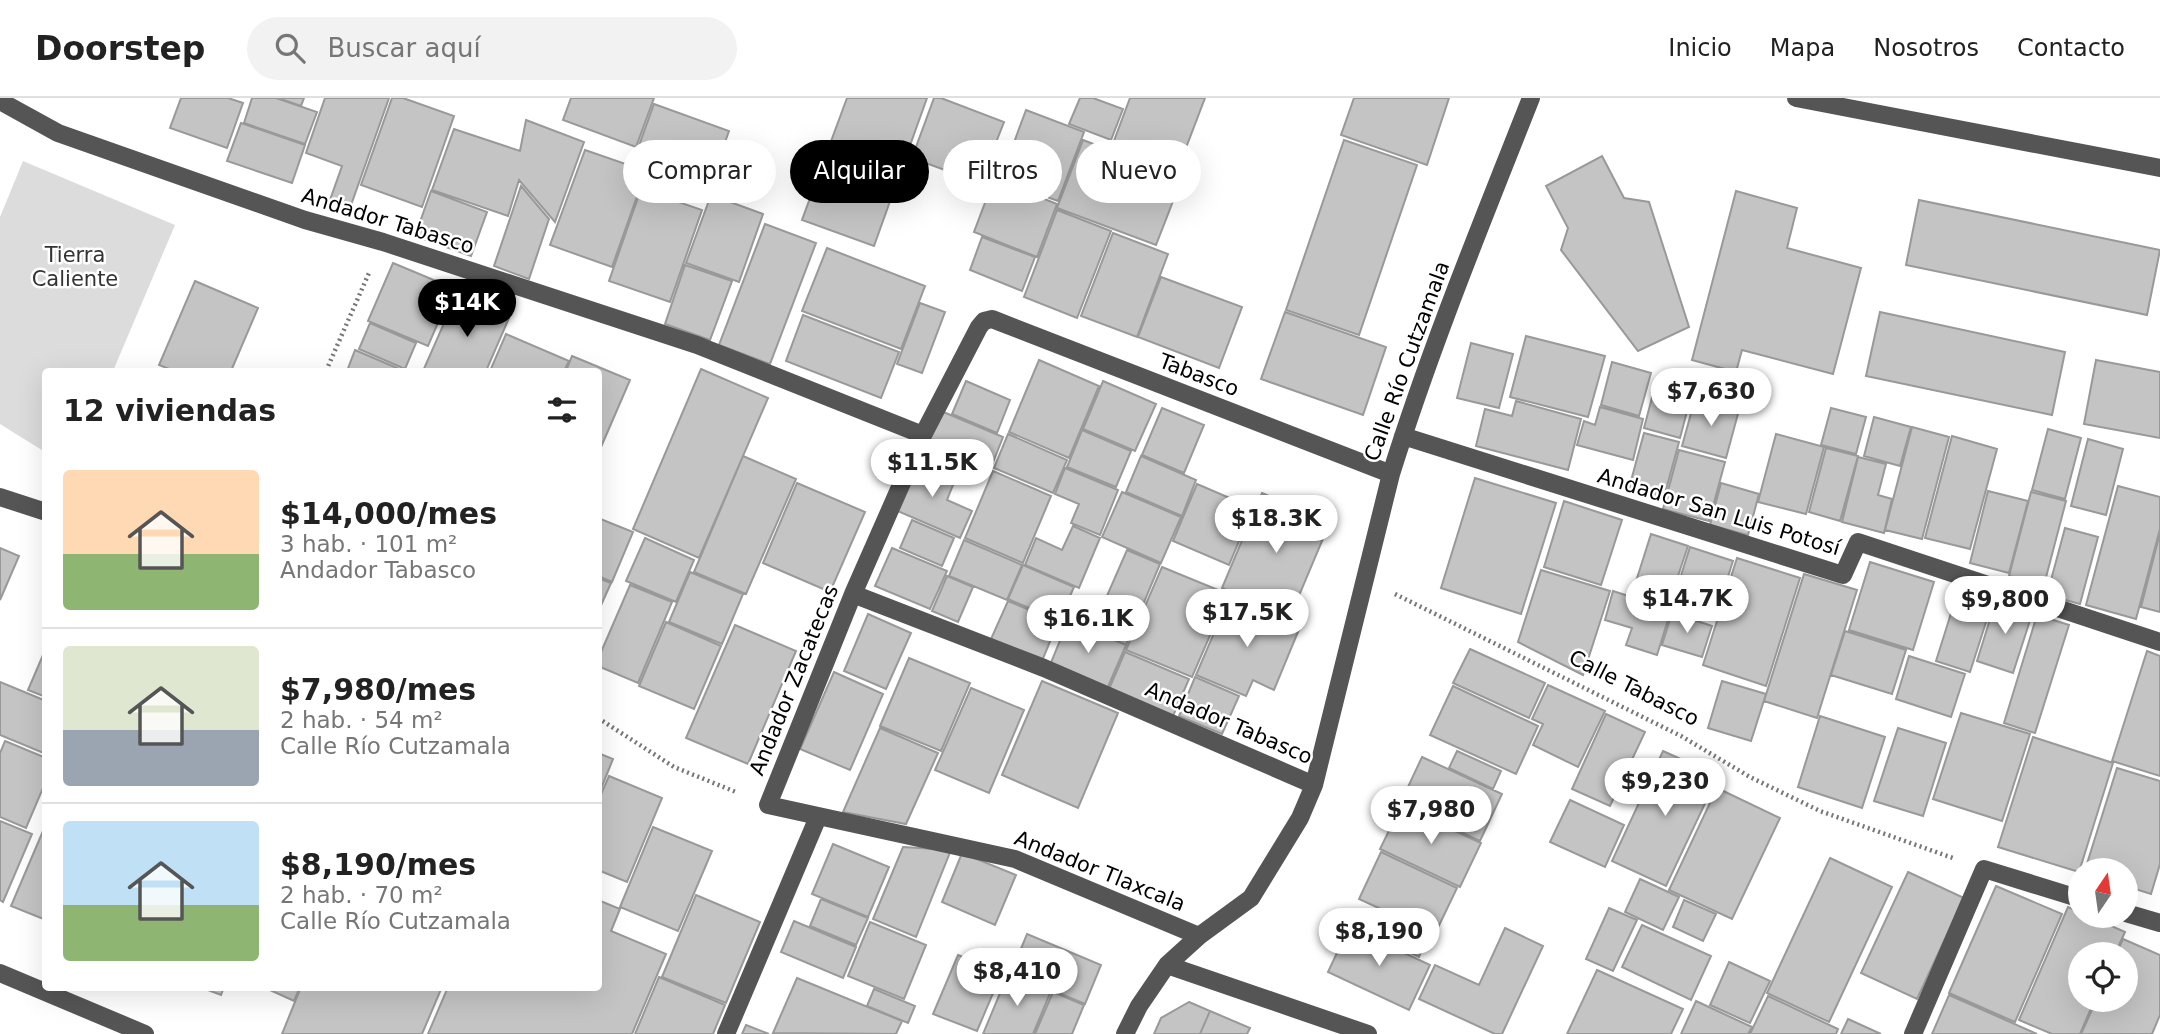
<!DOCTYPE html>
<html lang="es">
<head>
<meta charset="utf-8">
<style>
  :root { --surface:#fff; --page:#f2f2f2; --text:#222; --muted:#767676; --line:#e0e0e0; --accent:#000 }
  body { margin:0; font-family:"DejaVu Sans",sans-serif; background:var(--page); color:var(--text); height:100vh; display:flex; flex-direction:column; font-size:26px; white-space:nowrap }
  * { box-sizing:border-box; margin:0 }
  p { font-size:23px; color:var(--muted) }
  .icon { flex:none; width:38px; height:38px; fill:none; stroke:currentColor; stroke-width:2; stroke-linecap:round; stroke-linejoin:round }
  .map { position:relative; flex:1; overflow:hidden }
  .panel { position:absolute; left:42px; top:270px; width:560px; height:623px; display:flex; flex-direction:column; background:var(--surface); border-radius:7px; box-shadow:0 7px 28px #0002 }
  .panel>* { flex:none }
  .top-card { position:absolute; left:623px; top:42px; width:665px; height:63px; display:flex; gap:14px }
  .needle { width:46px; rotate:13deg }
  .fabs { position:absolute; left:2068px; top:760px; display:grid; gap:14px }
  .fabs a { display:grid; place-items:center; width:70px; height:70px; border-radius:50%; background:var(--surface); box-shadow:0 7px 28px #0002; font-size:35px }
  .price { position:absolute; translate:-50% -60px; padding:0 16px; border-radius:24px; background:#fff; color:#222; font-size:23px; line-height:46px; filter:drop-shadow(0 2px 4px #0008) }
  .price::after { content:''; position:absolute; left:50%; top:42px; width:21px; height:16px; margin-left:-10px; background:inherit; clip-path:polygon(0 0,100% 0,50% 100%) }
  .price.active { background:var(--accent); color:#fff }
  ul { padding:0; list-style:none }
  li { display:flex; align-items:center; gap:21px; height:175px; padding:0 21px }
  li+li { border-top:2px solid var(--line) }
  li span { display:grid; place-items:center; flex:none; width:196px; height:140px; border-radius:7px; color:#555 }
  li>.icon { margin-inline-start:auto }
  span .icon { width:84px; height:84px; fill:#fffc; stroke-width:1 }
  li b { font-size:30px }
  h2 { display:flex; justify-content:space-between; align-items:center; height:84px; padding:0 21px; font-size:30px }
  .pill { padding:0 24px; border-radius:32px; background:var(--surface); box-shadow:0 7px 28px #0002; font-size:24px; line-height:63px }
  .pill.active { background:var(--accent); color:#fff }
  header { display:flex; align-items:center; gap:42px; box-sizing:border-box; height:98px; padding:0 35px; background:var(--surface); border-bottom:2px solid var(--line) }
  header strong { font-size:33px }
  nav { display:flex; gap:38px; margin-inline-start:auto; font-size:24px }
  .search { width:490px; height:63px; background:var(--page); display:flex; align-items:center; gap:18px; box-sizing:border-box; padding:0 24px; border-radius:38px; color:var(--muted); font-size:26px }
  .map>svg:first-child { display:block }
  .green { fill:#dcdcdc }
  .building { fill:#c4c4c4; stroke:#999; stroke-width:2 }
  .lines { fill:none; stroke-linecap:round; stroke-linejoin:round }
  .path { stroke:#777; stroke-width:4.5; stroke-dasharray:2 3.5; stroke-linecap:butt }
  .minor { stroke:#555; stroke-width:18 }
  .labels { text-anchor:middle; stroke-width:5; stroke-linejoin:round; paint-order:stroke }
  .street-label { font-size:21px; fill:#000; stroke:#fff }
  .park-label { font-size:21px; fill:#333; stroke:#fff }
</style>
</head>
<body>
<header>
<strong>Doorstep</strong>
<div class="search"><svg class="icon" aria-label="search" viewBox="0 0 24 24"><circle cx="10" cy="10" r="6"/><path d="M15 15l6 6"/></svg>Buscar aquí</div>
<nav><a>Inicio</a><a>Mapa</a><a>Nosotros</a><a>Contacto</a></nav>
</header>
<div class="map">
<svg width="2160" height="936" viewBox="0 0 2160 936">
  <rect width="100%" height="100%" fill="#fff"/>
  <path class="green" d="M23,63L175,127L113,273H46L45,354L0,326V119Z"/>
  <path class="building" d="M181,0H228L243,5L227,50L170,30Z
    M252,0H276L317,14L305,46L244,25Z
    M278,0H304L301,8Z
    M325,0H389L350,110L330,102L342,68L306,55Z
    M392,0H403L454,18L422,109L361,87Z
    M571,0H654L636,49L563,22Z
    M847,0H927L874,148L802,122Z
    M934,0H941L1004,24L980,85L912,60Z
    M1080,0H1093L1123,11L1111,42L1069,26Z
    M1130,0H1205L1176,76L1111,51Z
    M1354,0H1449L1427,67L1341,37Z
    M654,6L729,33L707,94L632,67Z
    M1026,12L1084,34L1058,103L1000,82Z
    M526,22L584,44L555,124L519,82L508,118L432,92L454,31L520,53Z
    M241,25L305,47L292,85L227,63Z
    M1083,42L1182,80L1156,147L1057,110Z
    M1344,42L1417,67L1359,237L1286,212Z
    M585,52L646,73L612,169L550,147Z
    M1602,58L1624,100L1649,104L1689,229L1638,253L1561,152L1568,130L1546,88Z
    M994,81L1057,106L1037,159L974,134Z
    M521,88L549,121L529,181L494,168Z
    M641,91L702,112L670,204L609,183Z
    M431,93L487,114L471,158L415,138Z
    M1736,93L1797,110L1787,150L1861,170L1833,276L1742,252L1736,274L1692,262Z
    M711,97L763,116L739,184L686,165Z
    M1919,102L2160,152L2147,217L1906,167Z
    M1057,112L1111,133L1077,220L1024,199Z
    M765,126L816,145L770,266L719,247Z
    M1113,135L1168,156L1137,239L1081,218Z
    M982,139L1035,159L1022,193L970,172Z
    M827,150L925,188L901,251L802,213Z
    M393,165L453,190L428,248L368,223Z
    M685,167L732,183L710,242L665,226Z
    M1161,179L1242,209L1219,270L1138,239Z
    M195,183L258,210L231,273H174L159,267Z
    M456,198L509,220L486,273H423Z
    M920,205L945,214L922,275L897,266Z
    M1285,214L1386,249L1363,317L1261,281Z
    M1880,214L2065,254L2052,317L1866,278Z
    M803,217L899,254L881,300L786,263Z
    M370,225L416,245L405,271L359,251Z
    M506,236L569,263L564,273H490Z
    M1526,238L1605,258L1588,319L1510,299Z
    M1471,245L1513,256L1499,310L1457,300Z
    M355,252L404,273H347Z
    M572,258L630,282L598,356V273H566Z
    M1039,262L1099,288L1069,360L1009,334Z
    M2096,262L2160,274V340L2084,326Z
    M1612,264L1651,275L1639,318L1601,307Z
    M701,271L768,300L699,460L633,431Z
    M966,283L1010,302L997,335L952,316Z
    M1103,283L1156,306L1135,353L1083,331Z
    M1654,292L1690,302L1680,340L1644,330Z
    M1695,301L1739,312L1726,360L1682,348Z
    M1516,303L1581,321L1568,372L1476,348L1485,311L1512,318Z
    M1600,309L1643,321L1633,362L1577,347L1584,323L1595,327Z
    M1162,310L1204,327L1184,375L1142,357Z
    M1831,310L1866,319L1856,356L1821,347Z
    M941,313L1003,339L992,367L929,341Z
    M1874,319L1911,329L1900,368L1864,358Z
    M1912,329L1949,339L1922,441L1885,432Z
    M2048,331L2081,340L2065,401L2032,392Z
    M1082,332L1131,353L1116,389L1067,369Z
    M1644,335L1679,344L1664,399L1629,390Z
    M1008,336L1067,362L1053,395L994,370Z
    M1776,336L1824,349L1806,416L1758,404Z
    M1952,338L1997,351L1970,451L1925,440Z
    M2088,341L2123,351L2106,417L2071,408Z
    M1826,350L1858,358L1840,423L1809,414Z
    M1679,352L1725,364L1709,423L1663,411Z
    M743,358L796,381L746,496L694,474Z
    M1141,358L1196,382L1182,418L1126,394Z
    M916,359L957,377L947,402L972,413L960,440L893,411Z
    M1858,359L1886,366L1878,397L1892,401L1884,435L1842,424Z
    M1065,370L1118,392L1100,437L1071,425L1079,406L1055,396Z
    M993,373L1051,398L1023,465L965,440Z
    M1475,380L1556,405L1521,516L1441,490Z
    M797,385L865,414L830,494L763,465Z
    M1721,385L1759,396L1748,437L1710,427Z
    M1197,386L1253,410L1229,467L1173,443Z
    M2118,388L2160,399V431L2136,521L2086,507Z
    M1988,393L2028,403L2009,475L1970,465Z
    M1122,394L1181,419L1161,465L1102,439Z
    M2031,394L2066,403L2044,487L2009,478Z
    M1262,395L1330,424L1290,519L1222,490Z
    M1564,403L1622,422L1601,487L1544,469Z
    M598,420L633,434L612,484L598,478Z
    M912,422L954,440L942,468L900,450Z
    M1073,428L1100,440L1079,490L1025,467L1036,440L1062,452Z
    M2065,430L2098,439L2080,506L2047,497Z
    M2160,435V514L2141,509Z
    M1651,436L1688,448L1668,508L1632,496Z
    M645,440L694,462L676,504L626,483Z
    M964,442L1022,467L1007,502L949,478Z
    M1690,449L1733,463L1715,519L1672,506Z
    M0,450L19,458L0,502Z
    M892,450L947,473L930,511L875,488Z
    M1127,452L1160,466L1137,521L1103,507Z
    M1737,460L1800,480L1766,588L1703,567Z
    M1870,464L1934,484L1913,552L1849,532Z
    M1023,467L1074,489L1059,523L1008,501Z
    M1162,469L1228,496L1192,579L1126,552Z
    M1541,472L1610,493L1583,577L1518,544Z
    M690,474L743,496L722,546L669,524Z
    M1804,476L1857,492L1817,620L1764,603Z
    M947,478L973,489L958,524L932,513Z
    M598,480L611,485L598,514Z
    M630,487L672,504L638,585L598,568V561Z
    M1613,493L1671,512L1657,557L1626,547L1632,530L1605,522Z
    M1229,500L1300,529L1274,592L1253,582L1246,598L1196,577Z
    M1996,502L2033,513L2013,575L1977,563Z
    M1008,503L1058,524L1042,563L991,541Z
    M1093,504L1136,522L1126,547L1083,528Z
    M1953,509L1987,521L1970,574L1936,563Z
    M1672,515L1712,528L1702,559L1662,547Z
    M868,516L911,535L886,591L844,573Z
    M2037,517L2069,527L2035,635L2004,625Z
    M1068,523L1126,547L1107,591L1050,567Z
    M666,524L721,548L694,611L639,588Z
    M735,527L796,553L748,666L686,640Z
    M1845,533L1906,552L1892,596L1831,577Z
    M46,550V599L28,592Z
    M1470,551L1545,585L1529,620L1453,585Z
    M2147,553L2160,558V678L2112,663Z
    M1125,554L1189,581L1173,618L1109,591Z
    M1909,558L1965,576L1951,619L1896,601Z
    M909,560L970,585L941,653L880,628Z
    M834,574L883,596L850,672L800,651Z
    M1195,579L1239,598L1222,636L1179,618Z
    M1042,583L1118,615L1078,710L1002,677Z
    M1722,583L1766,596L1751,643L1708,630Z
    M0,584L46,603V656L0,637Z
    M1548,587L1605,613L1578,669L1533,647L1543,626L1532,621Z
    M1453,588L1538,628L1516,676L1430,637Z
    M971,590L1024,612L989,695L935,672Z
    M1961,615L2030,636L2002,723L1933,701Z
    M1606,616L1645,634L1610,708L1572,691Z
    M1820,618L1885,639L1862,710L1798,689Z
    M880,630L938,655L906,726L843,714Z
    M1898,630L1946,645L1923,718L1874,703Z
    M2033,639L2113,665L2079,774L1998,749Z
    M5,643L46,660V683L26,730L0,719V655Z
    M1457,653L1501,673L1493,691L1449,670Z
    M1663,653L1718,678L1666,788L1612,763Z
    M598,655L613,661L598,698Z
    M1422,659L1502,696L1480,743L1400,706Z
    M2117,670L2160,683V766L2151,796L2126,788V772H2085Z
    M609,678L662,700L627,784L598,772V703Z
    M1717,690L1780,720L1732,821L1669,792Z
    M1570,702L1624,727L1605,769L1550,744Z
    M1401,708L1481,745L1460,789L1380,751Z
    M0,723L32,736L3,804L0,802Z
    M46,726V822L11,808Z
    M653,729L712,753L678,833L620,809Z
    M833,746L889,769L868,819L812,796Z
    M903,749L951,752L916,839L873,821Z
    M1381,754L1457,790L1435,836L1359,801Z
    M962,755L1016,777L995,827L942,804Z
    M1830,760L1892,789L1829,924L1767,895Z
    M1908,774L1964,800L1917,901L1861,875Z
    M1640,781L1679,799L1663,832L1625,814Z
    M1996,788L2062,816L2015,924L1949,895Z
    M696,797L760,824L726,905L662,879Z
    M821,801L868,820L856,847L810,828Z
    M598,802L620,811L611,833L666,856L632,936H428L448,889H598Z
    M1684,802L1716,816L1703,843L1673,829Z
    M2068,809L2081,815V817H2087L2125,834L2115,856H2081V901H2095L2080,936H2052L2019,922Z
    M1609,810L1637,822L1613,873L1586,861Z
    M1388,815L1430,834L1419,859L1377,839Z
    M794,823L856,849L843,880L781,854Z
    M870,824L926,847L904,901L848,878Z
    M1642,827L1711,858L1691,902L1622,869Z
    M1349,829L1430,867L1409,912L1328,874Z
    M1505,830L1543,848L1502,936H1495L1419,901L1435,867L1479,887Z
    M1027,836L1101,867L1085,906L1011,875Z
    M2123,841L2160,857V917L2152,936H2081L2097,901H2126V856H2116Z
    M958,857L1002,874L977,933L933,916Z
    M1729,864L1770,883L1750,925L1710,907Z
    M1597,872L1683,911L1671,936H1567Z
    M1008,876L1051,893L1033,936H983Z
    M659,879L725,907L713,936H635Z
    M797,880L902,923L896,936L773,935Z
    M200,889H224L221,897Z
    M272,889H300L294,903L270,892Z
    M301,889H442L422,936H282Z
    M874,891L915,908L908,925L867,908Z
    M1053,894L1084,907L1072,936H1035Z
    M1949,897L2037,936H1932Z
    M1768,898L1838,931L1836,936H1750Z
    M1696,903L1752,929L1748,936H1681Z
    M1189,904L1210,913L1200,936H1154L1161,920Z
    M1210,913L1250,930L1247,936H1200Z
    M1848,921L1881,936H1841Z
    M746,927L769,936H742Z"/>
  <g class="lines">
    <path class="path" d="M326,273L369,175
      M1395,496L1681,638L1750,679L1820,713L1953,760
      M598,620L674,669L736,694"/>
    <path class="minor" d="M1796,0L2160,70
      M0,3L58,35L305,122L383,144L697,247L923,337
      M1403,338L1843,477L1858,444L2160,544
      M0,399L46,414
      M853,496L1044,570L1314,687
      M2126,815L2160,825
      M1199,838L1015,761L768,707L853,496L923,337L979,229L984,223L992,221L1391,376
      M1167,867L1368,936
      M0,875L145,936
      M726,936L818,719
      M1125,936L1139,908L1167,867L1199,838L1251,800L1300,720L1314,687L1391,376C1431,248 1482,124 1531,0
      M1913,936L1984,771L2081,801"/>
  </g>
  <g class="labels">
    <g class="street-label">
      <text transform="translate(388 123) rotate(17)" y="7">Andador Tabasco</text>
      <text transform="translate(1407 263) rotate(-70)" y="7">Calle Río Cutzamala</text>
      <text transform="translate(1199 277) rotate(21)" y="7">Tabasco</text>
      <text transform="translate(1719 414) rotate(17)" y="7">Andador San Luis Potosí</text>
      <text transform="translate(794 582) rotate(-68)" y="7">Andador Zacatecas</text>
      <text transform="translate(1634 590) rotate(27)" y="7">Calle Tabasco</text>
      <text transform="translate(1229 625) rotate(23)" y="7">Andador Tabasco</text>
      <text transform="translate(1100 773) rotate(22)" y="7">Andador Tlaxcala</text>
    </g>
    <g class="park-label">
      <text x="75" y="164">Tierra<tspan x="75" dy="24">Caliente</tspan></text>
    </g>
  </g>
</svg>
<div class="fabs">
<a><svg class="needle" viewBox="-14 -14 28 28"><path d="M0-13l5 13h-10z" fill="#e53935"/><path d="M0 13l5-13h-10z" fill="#767676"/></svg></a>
<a><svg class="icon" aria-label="locate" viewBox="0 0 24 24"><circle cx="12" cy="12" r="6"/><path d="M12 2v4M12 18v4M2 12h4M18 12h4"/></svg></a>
</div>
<b class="price active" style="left:467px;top:241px">$14K</b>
<b class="price" style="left:1711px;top:330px">$7,630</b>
<b class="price" style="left:932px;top:401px">$11.5K</b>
<b class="price" style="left:1276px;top:457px">$18.3K</b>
<b class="price" style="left:1687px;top:537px">$14.7K</b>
<b class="price" style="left:2005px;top:538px">$9,800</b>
<b class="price" style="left:1247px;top:551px">$17.5K</b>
<b class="price" style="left:1088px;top:557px">$16.1K</b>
<b class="price" style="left:1665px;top:720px">$9,230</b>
<b class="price" style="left:1431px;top:748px">$7,980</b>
<b class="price" style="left:1379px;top:870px">$8,190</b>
<b class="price" style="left:1017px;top:910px">$8,410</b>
<div class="top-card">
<a class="pill">Comprar</a>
<a class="pill active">Alquilar</a>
<a class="pill">Filtros</a>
<a class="pill">Nuevo</a>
</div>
<section class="panel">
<h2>12 viviendas<svg class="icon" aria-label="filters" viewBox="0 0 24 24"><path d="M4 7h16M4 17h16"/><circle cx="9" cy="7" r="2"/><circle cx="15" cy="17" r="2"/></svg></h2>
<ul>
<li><span style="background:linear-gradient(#ffd9b3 60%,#8fb573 0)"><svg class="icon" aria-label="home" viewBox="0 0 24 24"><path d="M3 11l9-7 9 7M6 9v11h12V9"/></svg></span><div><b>$14,000/mes</b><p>3 hab. · 101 m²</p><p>Andador Tabasco</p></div></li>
<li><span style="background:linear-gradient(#dfe7d0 60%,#9aa5b1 0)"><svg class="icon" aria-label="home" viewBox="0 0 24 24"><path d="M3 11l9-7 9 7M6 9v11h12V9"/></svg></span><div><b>$7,980/mes</b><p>2 hab. · 54 m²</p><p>Calle Río Cutzamala</p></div></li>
<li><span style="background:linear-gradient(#bfe0f5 60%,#8fb573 0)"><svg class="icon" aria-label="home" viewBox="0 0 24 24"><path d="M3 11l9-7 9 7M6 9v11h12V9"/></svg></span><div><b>$8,190/mes</b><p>2 hab. · 70 m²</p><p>Calle Río Cutzamala</p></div></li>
</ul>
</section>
</div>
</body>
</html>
